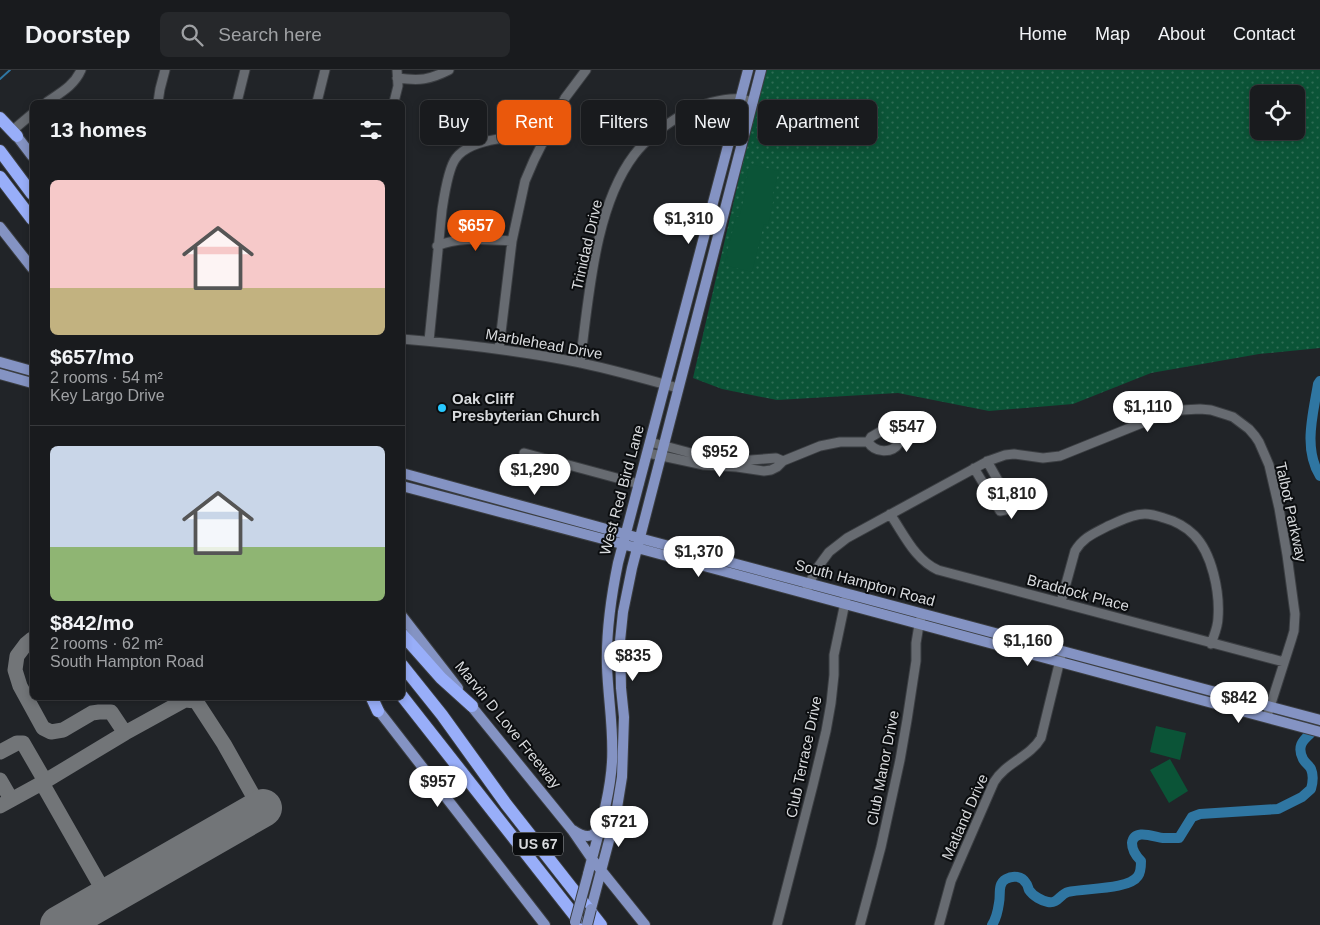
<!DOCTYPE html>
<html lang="en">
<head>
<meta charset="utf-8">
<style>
  :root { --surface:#191b1e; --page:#26282b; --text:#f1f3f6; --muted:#9fa1a4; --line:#37393c; --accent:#ea580c }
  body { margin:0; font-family:Helvetica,sans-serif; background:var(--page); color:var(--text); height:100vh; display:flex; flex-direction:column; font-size:19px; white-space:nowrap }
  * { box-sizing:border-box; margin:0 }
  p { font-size:16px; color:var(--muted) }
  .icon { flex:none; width:28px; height:28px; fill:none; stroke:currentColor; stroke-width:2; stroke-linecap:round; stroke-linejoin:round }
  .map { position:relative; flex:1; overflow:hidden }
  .side { position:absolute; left:30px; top:30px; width:375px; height:600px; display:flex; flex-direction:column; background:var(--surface); border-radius:8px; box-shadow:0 2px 8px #0003,0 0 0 1px var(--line) }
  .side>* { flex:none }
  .guide { position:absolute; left:420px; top:30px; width:475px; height:45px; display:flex; gap:10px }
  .buttons { position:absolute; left:1250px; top:15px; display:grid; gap:10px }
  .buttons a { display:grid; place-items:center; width:55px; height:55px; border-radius:8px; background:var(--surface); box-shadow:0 2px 8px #0003,0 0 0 1px var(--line); font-size:25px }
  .price { position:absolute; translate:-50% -42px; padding:0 11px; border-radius:18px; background:#fff; color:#222; font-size:16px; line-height:32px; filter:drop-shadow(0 1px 2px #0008) }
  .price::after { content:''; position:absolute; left:50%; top:30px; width:15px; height:11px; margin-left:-8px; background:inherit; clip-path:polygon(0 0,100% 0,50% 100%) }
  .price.on { background:var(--accent); color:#fff }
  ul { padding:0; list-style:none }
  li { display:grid; align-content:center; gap:10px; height:265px; padding:0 20px }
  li+li { border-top:1px solid var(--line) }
  li span { display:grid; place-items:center; height:155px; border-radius:8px; color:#555 }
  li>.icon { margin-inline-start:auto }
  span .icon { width:90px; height:90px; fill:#fffc; stroke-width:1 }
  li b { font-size:21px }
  h2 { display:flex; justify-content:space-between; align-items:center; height:60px; padding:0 20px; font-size:21px }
  .pill { padding:0 18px; border-radius:8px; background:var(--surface); box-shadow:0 2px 8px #0003,0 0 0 1px var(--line); font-size:18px; line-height:45px }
  .pill.on { background:var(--accent); color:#fff }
  header { display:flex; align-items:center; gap:30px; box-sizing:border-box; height:70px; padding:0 25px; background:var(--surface); border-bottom:1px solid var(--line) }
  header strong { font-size:24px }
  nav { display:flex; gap:28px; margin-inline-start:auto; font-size:18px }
  .search { width:350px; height:45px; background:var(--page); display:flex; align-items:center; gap:12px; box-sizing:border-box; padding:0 18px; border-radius:8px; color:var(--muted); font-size:19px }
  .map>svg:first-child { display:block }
  .grass { fill:url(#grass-dots); fill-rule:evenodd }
  .green { fill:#0b5437 }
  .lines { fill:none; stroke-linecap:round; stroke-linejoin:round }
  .stream { stroke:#2f76a2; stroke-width:2 }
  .river { stroke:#2f76a2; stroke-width:10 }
  .taxiway { stroke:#727578; stroke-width:15 }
  .runway { stroke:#727578; stroke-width:38 }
  .minor-casing { stroke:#3b3e42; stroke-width:11 }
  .major-casing { stroke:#3b3e42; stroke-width:12 }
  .highway-casing { stroke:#3b3e42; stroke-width:14 }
  .minor { stroke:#676b71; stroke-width:9 }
  .major { stroke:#8493c3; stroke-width:10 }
  .highway { stroke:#98aef9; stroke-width:12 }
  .major-bridge-casing { stroke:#3b3e42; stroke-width:12; stroke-linecap:butt }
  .major-bridge { stroke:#8493c3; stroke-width:10 }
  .poi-dot { fill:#28c8ff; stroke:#0b0d0f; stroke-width:2 }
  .labels { text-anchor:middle; stroke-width:4; stroke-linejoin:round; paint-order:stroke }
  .shield { fill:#0b0d0f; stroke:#9a9c9f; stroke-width:1 }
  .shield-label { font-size:14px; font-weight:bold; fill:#d8dadd }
  .street-label { font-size:15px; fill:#d8dadd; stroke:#0b0d0f }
  .poi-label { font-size:15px; font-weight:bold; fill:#d8dadd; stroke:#0b0d0f; text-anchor:start }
</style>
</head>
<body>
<header>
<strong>Doorstep</strong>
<div class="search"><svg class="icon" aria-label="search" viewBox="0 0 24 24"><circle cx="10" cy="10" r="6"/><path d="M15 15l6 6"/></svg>Search here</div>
<nav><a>Home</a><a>Map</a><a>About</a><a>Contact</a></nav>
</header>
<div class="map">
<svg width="1320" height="855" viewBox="0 0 1320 855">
  <defs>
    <pattern id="grass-dots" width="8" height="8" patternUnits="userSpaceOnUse" patternTransform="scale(1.25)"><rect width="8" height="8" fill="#0b5437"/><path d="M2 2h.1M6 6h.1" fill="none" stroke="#2e6c54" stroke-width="1.8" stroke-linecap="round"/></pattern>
  </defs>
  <rect width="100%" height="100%" fill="#212428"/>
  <path class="grass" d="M764,0H1320V278L1259,284L1151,303L1073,334L989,341L898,323L777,330L722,319L693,308ZM1259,24H1296V61H1259Z"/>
  <path class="green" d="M750,94L779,101L772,127L774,128L768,155L764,154L752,202L724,195L736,147H739L746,121L743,120Z
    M1156,656L1186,663L1180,690L1150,682Z
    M1170,689L1188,721L1169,733L1150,700Z"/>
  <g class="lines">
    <path class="stream" d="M0,9L10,0"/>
    <path class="river" d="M1320,311L1318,314C1313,345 1303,378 1320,406
      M992,855C996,849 998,840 999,833C1001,825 997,814 1006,809C1013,805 1022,806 1026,813C1028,815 1028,818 1029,820C1033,826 1042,831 1048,832C1058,834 1060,824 1068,822C1084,818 1129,820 1138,806C1141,802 1141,795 1141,791C1136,786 1132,780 1132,773C1134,758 1154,767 1163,768C1168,768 1174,768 1179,768L1192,747L1200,744L1278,739L1302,727L1311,719C1313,712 1314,706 1311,699C1309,695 1305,693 1303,689C1297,677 1302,671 1310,664"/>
    <path class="taxiway" d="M32,569L26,574L17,586L15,600L20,616L43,658L51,662L63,660L92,643L99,642H111L125,663
      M0,682L17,673H23L45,711
      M0,710L11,729
      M42,713L125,663L185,630L196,631L224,674L255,729L256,742
      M0,736L42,713L107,827"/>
    <path class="runway" d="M59,855L263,738"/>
    <defs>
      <path id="minor" d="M397,8C420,11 429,10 449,0
        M47,32C60,23 74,16 81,0
        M158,32L160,19L165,0
        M237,32L245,0
        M317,32L325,0
        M394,32L398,16L397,0
        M13,60L32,44
        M437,176C460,166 487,170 512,171
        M402,269C462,274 522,281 581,293C614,300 646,309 678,318
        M429,271L442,140C444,127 448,98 456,88C471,68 521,64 544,69
        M499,279L512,171L525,111L534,90L565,28L586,0
        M580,293C589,228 594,138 634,85C647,68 665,55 683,44C699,35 723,27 742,29C745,30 749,31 753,32
        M883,360C890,359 899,365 899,373C892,384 875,383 868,372L871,367Z
        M650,372L702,386L725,390H751L776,388L783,391
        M524,383L639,414
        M648,383L704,395L737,397L764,401L771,400L777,397L783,391L820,376L840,372H868
        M974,398L1000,441L1005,440L1009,436L1010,432L987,391
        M890,444C904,464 915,490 938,500L1284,592
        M807,519L815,501L829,482L847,468L988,391L1005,385L1014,384L1043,388L1060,386L1152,349L1172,342L1182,340L1200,339L1211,340L1227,345L1233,347L1249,359L1255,366L1259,372L1269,395L1279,438L1287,485L1295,544L1294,561L1291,571L1268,643
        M1061,532L1075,481C1083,467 1095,463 1108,456C1120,451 1132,444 1145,444C1151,444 1158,446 1164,448C1175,451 1185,456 1194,465C1212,483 1220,522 1218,548C1218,557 1214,565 1211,574
        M777,855L813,715L826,661L831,633L834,605V585L846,528
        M860,855L881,777L900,690L907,650L916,591V573L919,555L922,544
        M939,855L951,811L994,712C1005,693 1030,687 1041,668L1061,586"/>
      <path id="major" d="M13,61L32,86
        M0,157L32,198
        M0,292L32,301
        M0,304L32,313
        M402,403L639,468L1320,650
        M402,416L641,479L1320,662
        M402,546L458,618
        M468,632L572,760L592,789L645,855
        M375,636L545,855
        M573,760C583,767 593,770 599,757
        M588,804C597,768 610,728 612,692C614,660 608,628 607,596C606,561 611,527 618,493L748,0
        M591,839L616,744L622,707L624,647L621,618L620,571L623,542L632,498L761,0"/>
      <path id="highway" d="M0,48L17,66
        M0,81L32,124
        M0,107L32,149
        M402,564L441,608L472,636
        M402,595L442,645L506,734L601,855
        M402,626L582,855
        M372,628L378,641"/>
    </defs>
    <use href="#minor" class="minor-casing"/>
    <use href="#major" class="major-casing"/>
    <use href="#highway" class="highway-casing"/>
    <use href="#minor" class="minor"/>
    <use href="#major" class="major"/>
    <use href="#highway" class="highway"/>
    <defs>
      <path id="major-bridge" d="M575,852L588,804
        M587,855L591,839"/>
    </defs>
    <use href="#major-bridge" class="major-bridge-casing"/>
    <use href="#major-bridge" class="major-bridge"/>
  </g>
  <circle class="poi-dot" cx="442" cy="338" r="5"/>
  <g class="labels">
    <rect class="shield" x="513" y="762.5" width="50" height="23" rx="4"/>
    <g class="shield-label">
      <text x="538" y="779">US 67</text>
    </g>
    <g class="street-label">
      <text transform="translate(587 175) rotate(-77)" y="5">Trinidad Drive</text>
      <text transform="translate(544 274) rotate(10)" y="5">Marblehead Drive</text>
      <text transform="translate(622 420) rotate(-75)" y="5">West Red Bird Lane</text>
      <text transform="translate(1291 442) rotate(78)" y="5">Talbot Parkway</text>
      <text transform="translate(865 513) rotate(15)" y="5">South Hampton Road</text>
      <text transform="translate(1078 523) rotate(15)" y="5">Braddock Place</text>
      <text transform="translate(508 655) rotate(51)" y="5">Marvin D Love Freeway</text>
      <text transform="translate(804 687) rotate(-78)" y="5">Club Terrace Drive</text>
      <text transform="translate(883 698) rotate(-79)" y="5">Club Manor Drive</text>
      <text transform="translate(965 747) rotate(-66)" y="5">Matland Drive</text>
    </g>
    <g class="poi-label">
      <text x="452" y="334">Oak Cliff<tspan x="452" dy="17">Presbyterian Church</tspan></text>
    </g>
  </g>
</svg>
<div class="buttons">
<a><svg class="icon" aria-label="locate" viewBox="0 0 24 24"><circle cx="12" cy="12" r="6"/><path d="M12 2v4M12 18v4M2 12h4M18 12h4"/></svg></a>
</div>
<b class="price" style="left:689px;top:175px">$1,310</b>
<b class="price on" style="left:476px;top:182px">$657</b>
<b class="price" style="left:1148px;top:363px">$1,110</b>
<b class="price" style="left:907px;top:383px">$547</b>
<b class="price" style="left:720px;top:408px">$952</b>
<b class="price" style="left:535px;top:426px">$1,290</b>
<b class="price" style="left:1012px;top:450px">$1,810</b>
<b class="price" style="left:699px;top:508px">$1,370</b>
<b class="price" style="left:1028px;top:597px">$1,160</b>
<b class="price" style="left:633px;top:612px">$835</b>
<b class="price" style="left:1239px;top:654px">$842</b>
<b class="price" style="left:438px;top:738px">$957</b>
<b class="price" style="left:619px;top:778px">$721</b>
<div class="guide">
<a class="pill">Buy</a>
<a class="pill on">Rent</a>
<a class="pill">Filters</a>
<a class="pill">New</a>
<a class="pill">Apartment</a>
</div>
<section class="side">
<h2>13 homes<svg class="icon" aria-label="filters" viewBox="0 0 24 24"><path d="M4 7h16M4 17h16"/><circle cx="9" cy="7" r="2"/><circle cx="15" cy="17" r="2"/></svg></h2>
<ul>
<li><span style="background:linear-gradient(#f6c9c9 70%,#c2b280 0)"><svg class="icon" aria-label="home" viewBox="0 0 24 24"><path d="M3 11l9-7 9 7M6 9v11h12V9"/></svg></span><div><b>$657/mo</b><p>2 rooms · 54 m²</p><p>Key Largo Drive</p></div></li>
<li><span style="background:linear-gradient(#c9d6e8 65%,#8fb573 0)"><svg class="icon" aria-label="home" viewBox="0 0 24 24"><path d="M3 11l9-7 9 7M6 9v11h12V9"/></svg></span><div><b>$842/mo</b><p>2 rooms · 62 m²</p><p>South Hampton Road</p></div></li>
</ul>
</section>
</div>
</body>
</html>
